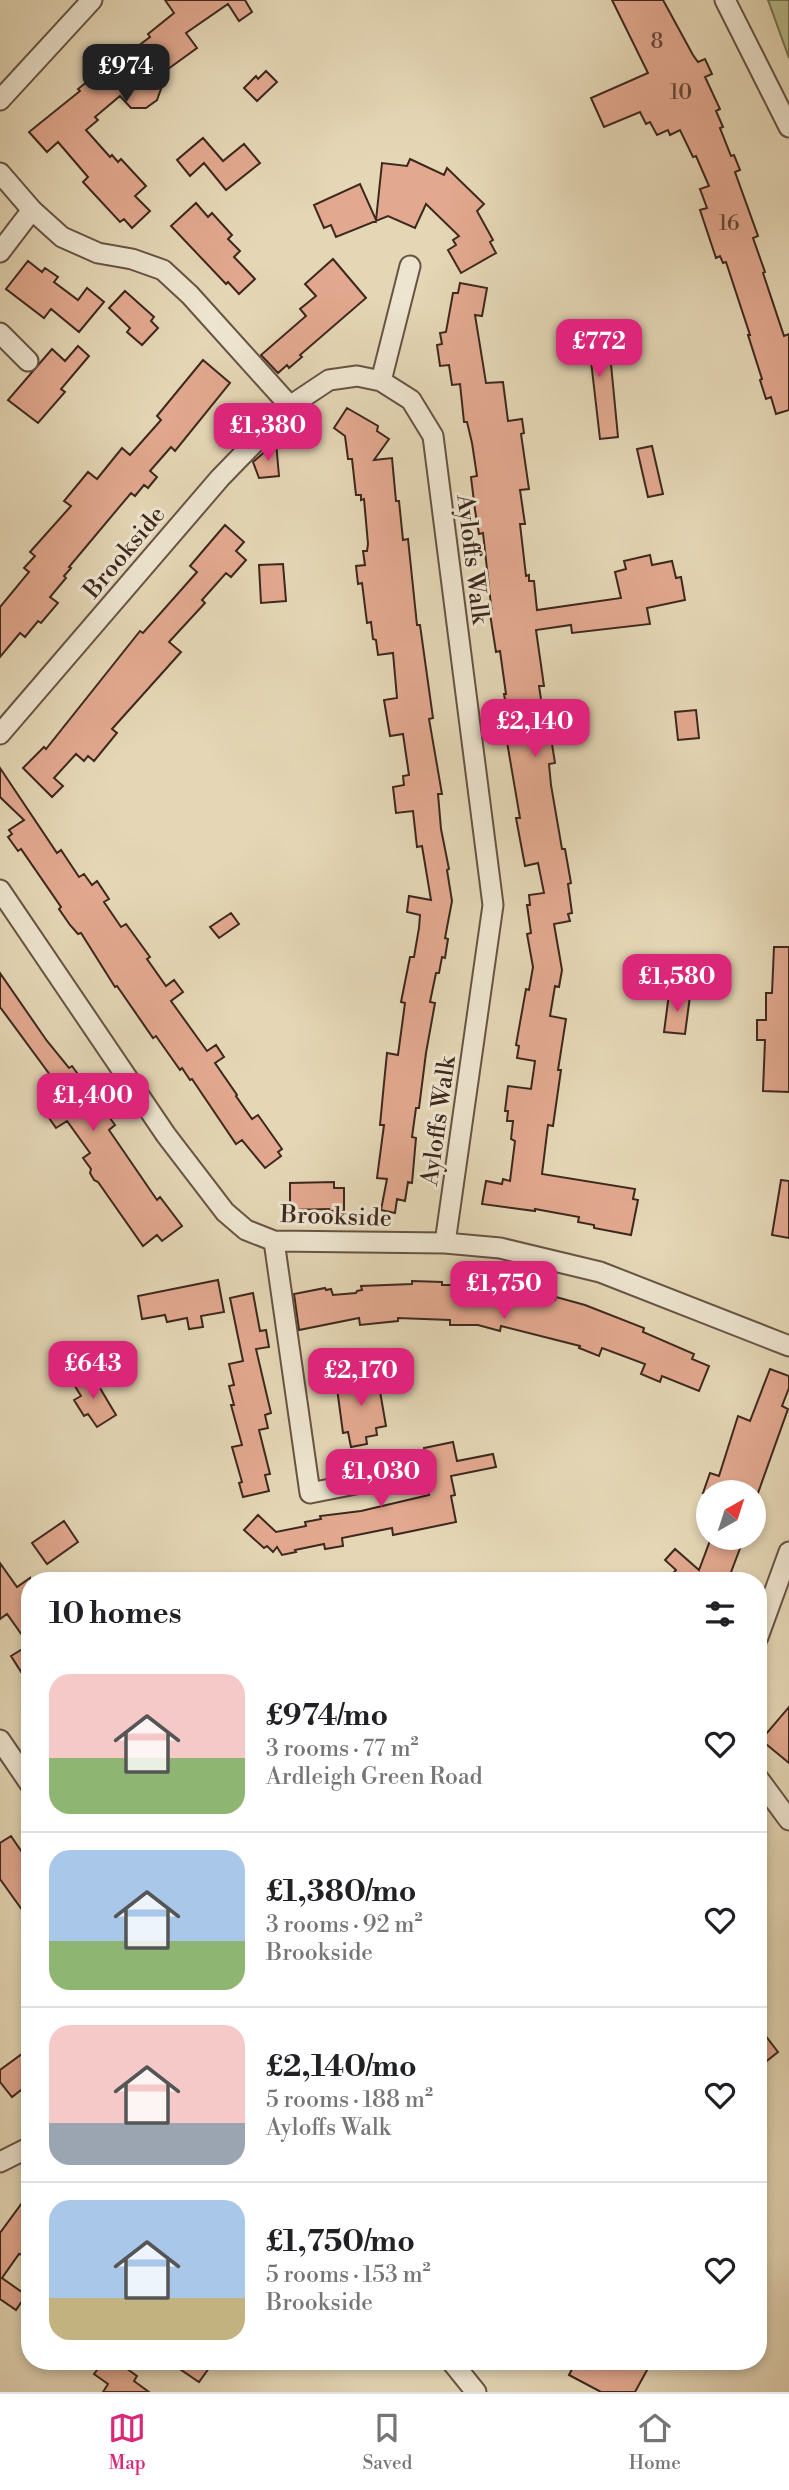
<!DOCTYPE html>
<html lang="en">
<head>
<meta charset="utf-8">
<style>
  :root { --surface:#fff; --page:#f6f6f6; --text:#202124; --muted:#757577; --line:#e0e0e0; --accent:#db2777 }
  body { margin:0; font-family:"Libre Bodoni",serif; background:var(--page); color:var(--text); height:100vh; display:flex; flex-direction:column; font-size:26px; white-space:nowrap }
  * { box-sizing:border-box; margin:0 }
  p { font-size:23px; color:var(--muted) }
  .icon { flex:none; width:38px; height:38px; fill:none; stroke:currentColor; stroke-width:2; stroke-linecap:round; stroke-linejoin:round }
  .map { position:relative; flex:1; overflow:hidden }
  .side { position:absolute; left:21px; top:1572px; width:746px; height:798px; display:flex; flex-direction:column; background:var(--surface); border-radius:28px; box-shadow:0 4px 10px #0003 }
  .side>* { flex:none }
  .needle { width:46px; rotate:39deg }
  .buttons { position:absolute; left:696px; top:1480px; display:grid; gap:14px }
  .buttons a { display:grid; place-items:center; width:70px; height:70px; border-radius:50%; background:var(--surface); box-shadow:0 4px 10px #0003; font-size:35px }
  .price { position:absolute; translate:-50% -60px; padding:0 16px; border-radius:14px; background:var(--accent); color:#fff; font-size:23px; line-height:46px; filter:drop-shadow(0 2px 4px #0008) }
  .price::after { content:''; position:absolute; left:50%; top:42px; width:21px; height:16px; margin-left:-10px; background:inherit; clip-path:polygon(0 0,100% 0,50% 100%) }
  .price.current { background:#222; color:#fff }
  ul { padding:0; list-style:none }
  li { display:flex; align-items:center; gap:21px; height:175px; padding:0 28px }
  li+li { border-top:2px solid var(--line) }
  li span { display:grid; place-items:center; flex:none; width:196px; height:140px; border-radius:21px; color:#555 }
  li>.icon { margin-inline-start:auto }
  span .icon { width:84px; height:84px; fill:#fffc; stroke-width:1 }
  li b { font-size:30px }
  h2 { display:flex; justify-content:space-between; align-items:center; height:84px; padding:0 28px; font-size:30px }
  .tabs { display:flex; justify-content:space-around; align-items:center; height:98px; border-top:2px solid var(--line); background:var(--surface); font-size:19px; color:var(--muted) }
  .tabs a { display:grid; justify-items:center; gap:4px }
  .tabs .current { color:var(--accent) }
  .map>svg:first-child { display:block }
  .green { fill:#b7be8c; stroke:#7a7355; stroke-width:2 }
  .building { fill:#e3a990; stroke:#3d281e; stroke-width:2 }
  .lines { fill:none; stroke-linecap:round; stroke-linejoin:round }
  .minor-casing { stroke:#675444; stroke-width:23 }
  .minor { stroke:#eee5d0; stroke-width:19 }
  .labels { text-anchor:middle; stroke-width:6; stroke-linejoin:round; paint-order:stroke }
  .number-label { font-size:21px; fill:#66483a }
  .street-label { font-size:24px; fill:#3d281e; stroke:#eee5d0 }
</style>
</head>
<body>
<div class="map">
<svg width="789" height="2392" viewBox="0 0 789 2392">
  <rect width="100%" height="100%" fill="#e5d7b6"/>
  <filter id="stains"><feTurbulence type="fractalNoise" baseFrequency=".00286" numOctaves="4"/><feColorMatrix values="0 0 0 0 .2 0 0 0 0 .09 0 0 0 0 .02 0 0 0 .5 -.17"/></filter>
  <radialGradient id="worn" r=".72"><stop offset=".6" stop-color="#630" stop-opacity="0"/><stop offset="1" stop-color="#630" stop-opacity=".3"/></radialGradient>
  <path class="green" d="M768,0H789V58Z"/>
  <path class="building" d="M165,0H245L252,12L239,21L228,4L186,33L197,48L157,77L163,83L157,100L146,108H131L120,96L95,117L98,120L86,130L110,157L112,155L118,162L121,159L146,186L135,196L150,211L132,228L124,219L120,222L83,182L88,177L58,142L47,152L29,132L80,91L78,89L99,72L96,69L109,58L112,61L119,55L122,58L150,37L148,34L174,13Z
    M612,0H663L693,55L698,62L705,59L712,74L705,77L720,109L716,111L723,127L720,128L731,156L734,155L740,170L735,172L758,236L753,238L765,272L763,273L784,336L789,334V410L776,414L771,397L766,399L760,380L762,379L748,335H750L726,262L723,263L720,256L716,258L700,210L707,208L700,189L709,186L696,156L693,157L680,130L670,135L668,130L657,135L650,122L646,124L640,112L604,127L591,98L648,73Z
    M266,71L277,82L257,101L244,88L256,76L258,79Z
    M203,138L223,161L244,144L260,163L226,190L204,163L190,176L177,160Z
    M410,159L444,175L447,168L484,204L477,211L493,240L490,242L496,253L461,273L448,250L456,245L453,240L459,236L426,204L415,228L388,216L336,237L331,225L324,228L314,205L360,184L376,220L382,163L407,166Z
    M196,203L208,217L212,213L232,235L228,239L240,251L234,257L255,279L239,294L228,282L226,284L171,226Z
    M333,259L366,298L300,355L302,357L289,368L287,365L278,373L261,355L306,316L300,309L316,296L305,284Z
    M28,261L42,272L45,268L58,277L54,282L78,300L87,288L104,302L79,332L51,309L44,318L6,289Z
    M460,283L487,288L482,316L475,315L486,383L503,382L508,421L522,419L524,433L521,434L529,489L520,490L525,524H520L526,576L529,575V581H534L537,610L621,598L615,572L626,569L624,561L650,555L652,565L672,561L676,578L681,577L685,600L647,608L650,624L572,633L571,625L536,630L544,686H539L545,726L549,725L555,763L549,764L551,785L562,849H565L571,883L568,884L572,913L568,914L570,921L554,924L562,970L559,987L555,986L550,1016L566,1019L558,1070H561L553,1126L548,1125L542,1174L635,1189L633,1199L638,1200L631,1235L594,1228V1225L578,1222L579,1217L535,1209V1211L482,1204L486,1181L502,1184L503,1179L510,1181L515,1141L511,1139L513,1121H507L508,1111H505L508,1086L531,1089L535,1061L517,1058L519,1046L516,1045L526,989L529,990L533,967L527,934L531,933L527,905H530L529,895L544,893L538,863L525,866L516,818H520L500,701L505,700L504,694H506L500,651L496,652L490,614H492L483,533L479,534L475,510L471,477L477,476L472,443L467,422H464L460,384L452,385L449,365L440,366L437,345L442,344L440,333L446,332L453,293H458Z
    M125,291L154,317L151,321L158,328L142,345L127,332L130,328L109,308Z
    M608,333L618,437L600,439L591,361L574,363L571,337Z
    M78,346L89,356L61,389L65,392L38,423L8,400L52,349L65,361Z
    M203,360L230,383L175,451L171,447L150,471L157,477L148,488L144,485L135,496L131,493L69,567L71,568L64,576L66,578L50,597L58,603L41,623L38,621L25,637L20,633L0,657V607L29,572L24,568L35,556L30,552L71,506L64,501L88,472L97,479L122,448L130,455L161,420L157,416Z
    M347,408L378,426L377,431L389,439L374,460L392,458L396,501H399L403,540L408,539L417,625H420L433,718L429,719L442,794H438L441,829L449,869L447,870L452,901L445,938L448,939L445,958L442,957L439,973H436L430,1002L435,1003L426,1053L419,1108H416L412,1137L416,1138L412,1183L408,1182L405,1201L397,1199L395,1213L381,1210L387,1179L377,1178L384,1125H380L384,1083L387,1053L398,1055L405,1003L401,1002L410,957H414L419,928L420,915L407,912L409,896L431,900L422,846L417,847L413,811L396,813L393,787L404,785L403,776L409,775L403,734L390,736L384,700L397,698L393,653L378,655L376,640L373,639L371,622L367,623L362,583L358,584L356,566L365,565L363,551H367L368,544L364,499L361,500V495H356L352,459H348L345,436L334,428Z
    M276,442L279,476L259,478L253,462Z
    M652,446L663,494L648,497L637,449Z
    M225,525L244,542L236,551L246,560L231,577L226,573L202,600L205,603L169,642L181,652L112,729L117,733L94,761L88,756L84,761L76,754L54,778L63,786L52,797L23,768L44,747L46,749L140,631L143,633L197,572L190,566Z
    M283,564L286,601L261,603L259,565Z
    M696,710L699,738L678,740L675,712Z
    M0,768L57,853L61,850L79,877L84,874L92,885L97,881L109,899L104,902L121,927L126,924L150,957L147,959L166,986L174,980L183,992L171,1001L207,1051L216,1045L224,1057L215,1063L237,1095L236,1096L252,1119L258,1115L282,1149L278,1152L281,1156L265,1168L242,1140L236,1144L192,1079L190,1080L182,1068L180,1070L156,1036L153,1038L117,986L115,987L81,933L78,934L70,925L59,909L61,907L21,849L18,851L8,837L12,834L9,830L24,820L0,797Z
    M231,913L239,924L219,938L210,927Z
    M774,947H789V1092L763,1091L765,1040H757V1020H766V993H772Z
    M0,973L47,1041L69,1068L72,1066L115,1125L109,1130L157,1200L160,1197L182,1226L162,1241L157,1235L143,1246L98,1182L94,1180L90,1173L91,1169L83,1158L90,1153L67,1121L56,1128L47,1115L61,1106L45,1084L53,1079L0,1007Z
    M669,994L690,996L685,1034L664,1032Z
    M781,1180L789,1181V1238L772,1235Z
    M334,1182V1188H344V1211H330L329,1209L290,1210V1183Z
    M218,1280L224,1312L201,1316L203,1327L189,1329L187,1318L167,1322L165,1315L142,1319L138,1296Z
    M412,1281L442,1282V1285H456V1288L492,1289L520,1296L521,1291L555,1300L556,1297L585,1305L644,1328L643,1332L694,1354L692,1359L709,1366L699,1391L662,1376L660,1382L641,1374L645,1364L602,1348L599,1356L579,1348L580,1346L501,1326L500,1331L478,1325H450V1320L398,1318V1321L360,1325L359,1318L299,1330L294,1294L325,1288L326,1290L331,1289L333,1295L356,1293L357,1291L362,1290L361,1286L412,1284Z
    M253,1293L260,1331L266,1330L269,1347L256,1349L271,1413L265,1415L268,1428L259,1430L270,1474L265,1475L269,1491L243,1497L239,1483L242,1482L232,1447L242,1445L231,1405H234L229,1386L234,1385L229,1364L243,1361L230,1298Z
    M770,1369L789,1376V1388L782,1406L788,1409L758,1493H703L710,1473L719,1476L738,1416L750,1421Z
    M91,1373L116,1415L97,1427L88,1414L84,1416L74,1400L81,1396L73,1383Z
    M377,1374L386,1426L376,1428L377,1435L366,1437L367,1444L351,1447L348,1432L343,1433L336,1381Z
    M453,1442L457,1461L493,1454L496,1467L451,1476L455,1495L451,1496L456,1522L393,1535L392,1528L342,1538L343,1546L325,1549L324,1544L295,1550L296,1552L282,1555L277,1547L273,1552L267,1546L264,1548L244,1530L258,1515L276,1532L306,1526L305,1522L321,1519L320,1516L361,1511L429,1495L424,1467L428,1466L424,1448Z
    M64,1521L78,1542L47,1564L32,1543Z
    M711,1538H744L728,1580H667L676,1570L665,1560L675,1549L699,1570Z
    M0,1563L17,1587L30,1578V1686L11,1656L29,1645L7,1614L0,1619Z
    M789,1707V1763L761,1740Z
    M11,1836L30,1864V1921L0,1879V1843Z
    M758,2026L778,2052L758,2068Z
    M30,2048V2083L12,2097L0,2082V2070Z
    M30,2192V2246L23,2255L19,2254L2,2278L26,2295L16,2310L0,2299V2233Z
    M104,2361H116L137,2376L134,2381L149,2392H103L108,2384L94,2374Z
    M168,2361H214L199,2382Z
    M576,2361H652L635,2392H601L569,2375Z"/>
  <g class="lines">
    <defs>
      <path id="minor" d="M725,0L789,127
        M0,100L92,0
        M0,173L32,210L62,237L98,253L132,259L163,270L190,295L290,406L329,380L357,376L381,381L411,400L433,436L493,905L445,1243
        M0,252L32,210
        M0,333L28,361
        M381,381L410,266
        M0,734L220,478L290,406
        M0,890L166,1135L225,1212L246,1230L274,1241L445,1243L500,1248L600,1272L789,1346
        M274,1241L310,1493L381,1479
        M758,1637L789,1552
        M0,1740L30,1784
        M758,1778L789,1820
        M0,2162L30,2147
        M451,2361L476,2392"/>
    </defs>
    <use href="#minor" class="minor-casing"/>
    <use href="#minor" class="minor"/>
  </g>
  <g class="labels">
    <g class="number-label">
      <text x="657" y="48">8</text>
      <text x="681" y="99">10</text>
      <text x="729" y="230">16</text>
    </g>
    <g class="street-label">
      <text transform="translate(124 552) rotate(-50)" y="8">Brookside</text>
      <text transform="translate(473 559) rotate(83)" y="8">Ayloffs Walk</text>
      <text transform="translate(438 1121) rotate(-82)" y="8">Ayloffs Walk</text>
      <text transform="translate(336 1216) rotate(2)" y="8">Brookside</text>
    </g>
  </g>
  <rect width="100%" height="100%" filter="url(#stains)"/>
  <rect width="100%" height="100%" fill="url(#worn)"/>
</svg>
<div class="buttons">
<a><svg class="needle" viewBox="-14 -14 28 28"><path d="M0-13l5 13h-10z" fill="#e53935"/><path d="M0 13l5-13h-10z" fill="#757577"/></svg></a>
</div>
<b class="price current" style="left:126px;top:104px">£974</b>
<b class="price" style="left:599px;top:379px">£772</b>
<b class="price" style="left:268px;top:463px">£1,380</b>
<b class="price" style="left:535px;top:759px">£2,140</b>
<b class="price" style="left:677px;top:1014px">£1,580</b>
<b class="price" style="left:93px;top:1133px">£1,400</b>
<b class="price" style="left:504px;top:1321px">£1,750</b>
<b class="price" style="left:93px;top:1401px">£643</b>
<b class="price" style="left:361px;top:1408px">£2,170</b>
<b class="price" style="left:381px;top:1509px">£1,030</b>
<section class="side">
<h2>10 homes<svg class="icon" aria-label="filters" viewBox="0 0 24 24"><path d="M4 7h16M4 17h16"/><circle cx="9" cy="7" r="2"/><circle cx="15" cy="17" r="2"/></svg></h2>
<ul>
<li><span style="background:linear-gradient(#f6c9c9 60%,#8fb573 0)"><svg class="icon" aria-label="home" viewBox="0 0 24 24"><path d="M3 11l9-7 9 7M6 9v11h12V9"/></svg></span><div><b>£974/mo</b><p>3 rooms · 77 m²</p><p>Ardleigh Green Road</p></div><svg class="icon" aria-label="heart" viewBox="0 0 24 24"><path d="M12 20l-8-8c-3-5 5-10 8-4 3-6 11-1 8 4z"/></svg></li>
<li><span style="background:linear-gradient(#a9c7e8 65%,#8fb573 0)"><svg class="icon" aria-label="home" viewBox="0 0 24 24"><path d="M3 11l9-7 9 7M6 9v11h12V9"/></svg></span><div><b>£1,380/mo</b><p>3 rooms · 92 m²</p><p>Brookside</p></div><svg class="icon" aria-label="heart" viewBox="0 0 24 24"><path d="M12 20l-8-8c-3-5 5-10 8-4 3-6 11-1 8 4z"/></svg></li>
<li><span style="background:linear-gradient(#f6c9c9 70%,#9aa5b1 0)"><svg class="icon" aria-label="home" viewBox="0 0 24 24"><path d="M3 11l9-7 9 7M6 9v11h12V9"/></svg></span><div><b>£2,140/mo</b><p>5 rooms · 188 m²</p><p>Ayloffs Walk</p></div><svg class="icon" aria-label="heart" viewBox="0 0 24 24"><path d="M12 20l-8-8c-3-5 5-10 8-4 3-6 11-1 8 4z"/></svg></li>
<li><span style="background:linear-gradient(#a9c7e8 70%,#c2b280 0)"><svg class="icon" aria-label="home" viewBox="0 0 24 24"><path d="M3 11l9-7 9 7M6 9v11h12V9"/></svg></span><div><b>£1,750/mo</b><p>5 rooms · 153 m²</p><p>Brookside</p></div><svg class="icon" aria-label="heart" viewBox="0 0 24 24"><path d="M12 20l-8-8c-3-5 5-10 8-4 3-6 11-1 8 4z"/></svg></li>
</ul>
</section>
</div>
<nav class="tabs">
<a class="current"><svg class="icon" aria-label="map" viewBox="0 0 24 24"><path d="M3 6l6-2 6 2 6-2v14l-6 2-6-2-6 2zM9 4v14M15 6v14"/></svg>Map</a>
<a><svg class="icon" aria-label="saved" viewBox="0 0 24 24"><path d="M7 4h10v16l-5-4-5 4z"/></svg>Saved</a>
<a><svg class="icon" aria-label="home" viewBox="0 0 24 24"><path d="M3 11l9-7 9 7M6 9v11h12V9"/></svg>Home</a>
</nav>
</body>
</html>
